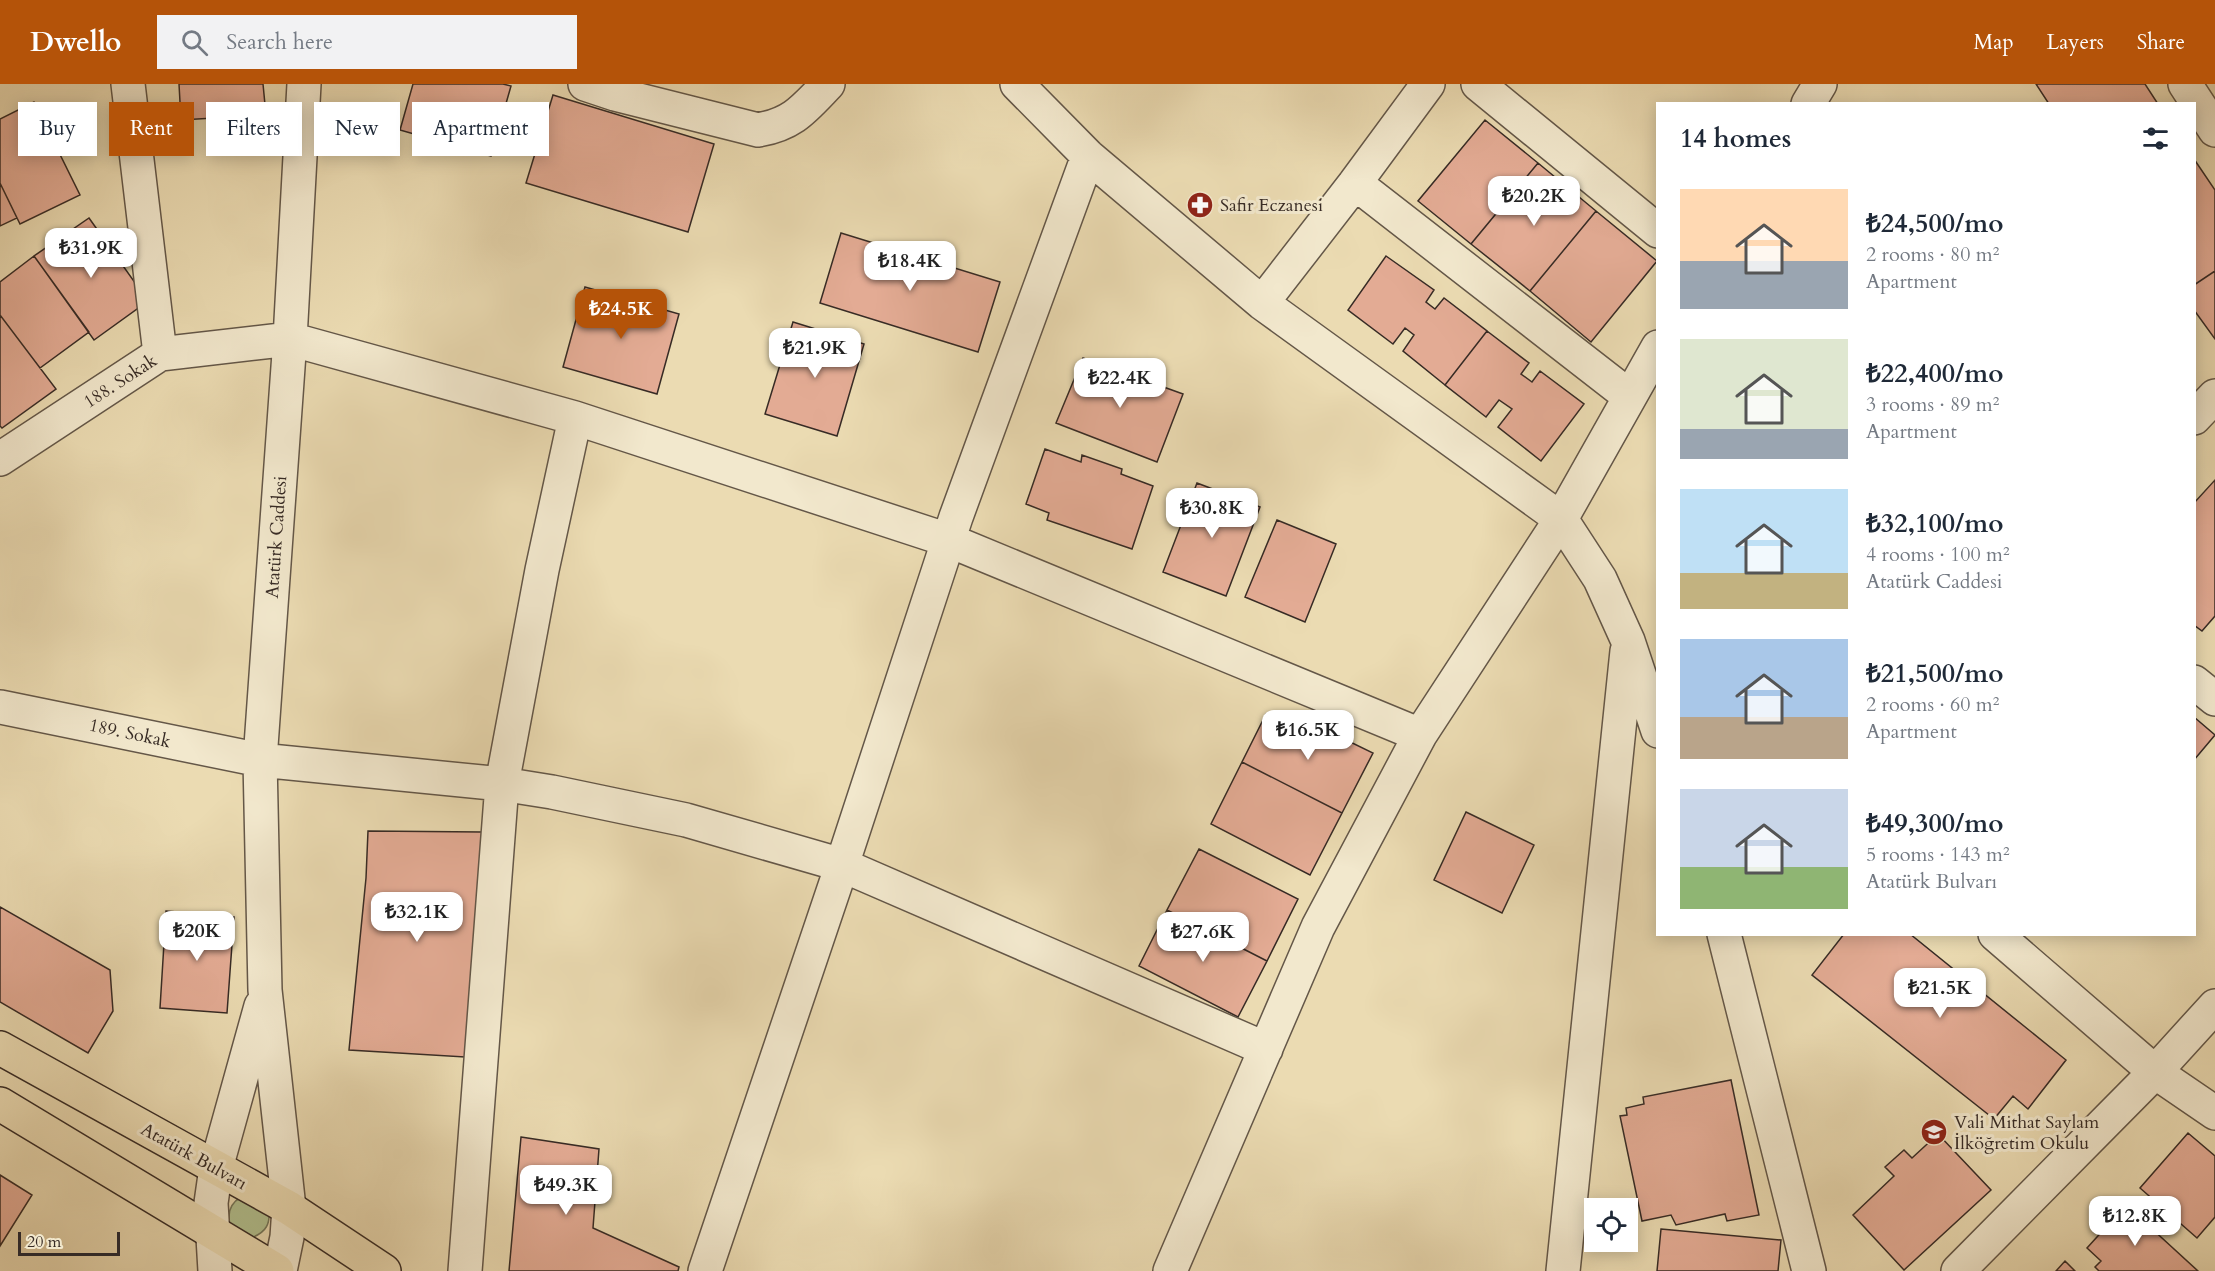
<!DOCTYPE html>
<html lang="en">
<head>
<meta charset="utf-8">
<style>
  :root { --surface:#fff; --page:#f2f2f3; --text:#1f2937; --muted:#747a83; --accent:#b45309 }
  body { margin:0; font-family:Cardo,serif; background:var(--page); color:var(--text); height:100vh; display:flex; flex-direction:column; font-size:22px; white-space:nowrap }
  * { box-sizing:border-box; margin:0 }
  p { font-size:20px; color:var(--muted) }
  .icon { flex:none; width:33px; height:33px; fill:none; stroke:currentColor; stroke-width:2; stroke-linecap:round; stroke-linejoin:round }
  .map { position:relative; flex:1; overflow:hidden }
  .panel { position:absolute; left:1656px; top:18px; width:540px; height:834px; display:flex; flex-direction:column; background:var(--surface); border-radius:0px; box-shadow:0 3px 15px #0003 }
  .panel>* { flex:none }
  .banner { position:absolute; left:18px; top:18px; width:570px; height:54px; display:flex; gap:12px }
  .fabs { position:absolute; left:1584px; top:1114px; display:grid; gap:12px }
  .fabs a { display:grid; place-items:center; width:54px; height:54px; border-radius:0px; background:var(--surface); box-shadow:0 3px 15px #0003; font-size:30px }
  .scale { position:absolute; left:18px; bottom:15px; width:102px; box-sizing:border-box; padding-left:6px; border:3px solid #372b25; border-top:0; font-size:16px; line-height:21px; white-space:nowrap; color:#372b25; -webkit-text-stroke:4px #f2e8cd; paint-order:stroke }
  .price { position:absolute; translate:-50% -51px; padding:0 14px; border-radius:12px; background:#fff; color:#222; font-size:20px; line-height:39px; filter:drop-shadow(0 2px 3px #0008) }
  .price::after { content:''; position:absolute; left:50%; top:36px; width:18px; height:14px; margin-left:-9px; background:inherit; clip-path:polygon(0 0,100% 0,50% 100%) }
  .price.on { background:var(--accent); color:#fff }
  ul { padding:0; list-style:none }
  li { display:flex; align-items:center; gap:18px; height:150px; padding:0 24px }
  li span { display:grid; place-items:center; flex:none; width:168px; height:120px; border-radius:0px; color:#555 }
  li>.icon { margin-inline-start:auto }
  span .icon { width:72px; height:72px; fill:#fffc; stroke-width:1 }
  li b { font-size:26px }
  h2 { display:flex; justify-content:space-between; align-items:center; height:72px; padding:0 24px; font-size:26px }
  .tag { padding:0 21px; border-radius:0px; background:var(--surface); box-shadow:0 3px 15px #0003; font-size:21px; line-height:54px }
  .tag.on { background:var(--accent); color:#fff }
  header { display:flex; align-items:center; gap:36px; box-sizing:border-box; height:84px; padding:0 30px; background:var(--accent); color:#fff }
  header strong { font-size:28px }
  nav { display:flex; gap:33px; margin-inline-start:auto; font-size:21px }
  .search { width:420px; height:54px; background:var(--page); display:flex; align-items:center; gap:15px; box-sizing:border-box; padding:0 21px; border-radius:0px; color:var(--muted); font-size:22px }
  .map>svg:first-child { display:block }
  .green { fill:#b2c190; stroke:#74765a; stroke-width:1.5 }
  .building { fill:#e3ab94; stroke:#372b25; stroke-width:1.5 }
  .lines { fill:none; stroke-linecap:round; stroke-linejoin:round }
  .minor-casing { stroke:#645748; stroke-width:36 }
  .major-casing { stroke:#372b25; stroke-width:36 }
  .minor { stroke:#f2e8cd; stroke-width:33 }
  .major { stroke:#ebdbb2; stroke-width:33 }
  .labels { text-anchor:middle; stroke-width:6; stroke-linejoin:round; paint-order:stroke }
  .poi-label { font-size:18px; fill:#372b25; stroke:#f2e8cd; text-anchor:start }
  .street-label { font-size:18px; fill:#372b25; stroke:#f2e8cd }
</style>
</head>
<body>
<header>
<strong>Dwello</strong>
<div class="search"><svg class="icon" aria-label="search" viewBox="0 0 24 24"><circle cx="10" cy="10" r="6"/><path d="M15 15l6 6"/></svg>Search here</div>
<nav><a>Map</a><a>Layers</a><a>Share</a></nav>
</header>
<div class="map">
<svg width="2215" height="1187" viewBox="0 0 2215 1187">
  <rect width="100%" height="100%" fill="#ebdbb2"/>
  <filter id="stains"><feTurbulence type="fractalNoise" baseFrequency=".00333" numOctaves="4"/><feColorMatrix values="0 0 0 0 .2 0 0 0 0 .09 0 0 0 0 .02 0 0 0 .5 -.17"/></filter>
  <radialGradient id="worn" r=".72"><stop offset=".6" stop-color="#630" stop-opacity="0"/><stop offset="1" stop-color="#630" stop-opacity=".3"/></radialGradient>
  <path class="green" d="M241,1113L269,1127C270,1140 266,1148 253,1153L230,1142C227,1130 229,1120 241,1113Z"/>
  <path class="building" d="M179,0H263L266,31L181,36Z
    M413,0H503L511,2L491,72L400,46Z
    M2036,0H2145L2158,20H2049Z
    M553,11L714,60L688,148L526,99Z
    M34,18L80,111L20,140L0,99V35Z
    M1485,36L1538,79L1471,160L1418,117Z
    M2194,75L2215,106V187L2194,201Z
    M1538,79L1596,127L1530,207L1471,160Z
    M0,99L17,134L0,142Z
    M1596,127L1657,177L1591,258L1530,207Z
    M89,134L148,217L94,256L34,172Z
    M841,149L1000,198L978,268L820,219Z
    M34,172L89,248L40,284L0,231V198Z
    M1386,172L1434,206L1426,218L1435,225L1444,214L1487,247L1445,301L1403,267L1414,251L1405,244L1393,260L1348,226Z
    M2215,187V255L2194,226V201Z
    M585,203L679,230L657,310L563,283Z
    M0,231L56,305L2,344L0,342Z
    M793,238L864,260L837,352L765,330Z
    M1487,247L1529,279L1521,290L1532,298L1540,287L1584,320L1541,377L1498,343L1512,325L1499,316L1486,333L1445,301Z
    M1083,274L1183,310L1157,378L1056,339Z
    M1045,365L1081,378L1082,371L1122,385L1121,390L1153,402L1132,465L1047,436L1049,429L1026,420Z
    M2215,396V532L2202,547L2194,541V419Z
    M1197,399L1260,423L1226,512L1163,488Z
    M1277,436L1336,460L1305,538L1245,513Z
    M1266,630L1305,648L1308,643L1335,656L1338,652L1373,669L1342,729L1242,678Z
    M2194,633L2215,651L2194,676Z
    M1242,678L1342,729L1310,791L1211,740Z
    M1466,728L1534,761L1502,829L1434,796Z
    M368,747L482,748L465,973L349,966L366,794Z
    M1199,765L1298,815L1267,877L1167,826Z
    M0,823L110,886L113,927L88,969L0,918Z
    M1167,826L1267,877L1238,933L1139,882Z
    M166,827L234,833L227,929L160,924Z
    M1844,850H1910L2066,976L2028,1025L2013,1012L1994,1035L1812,891Z
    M1731,996L1759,1131L1727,1137L1725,1130L1676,1141L1671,1131L1642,1137L1620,1032L1627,1031L1626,1024L1644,1020L1643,1013Z
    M2188,1049L2215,1072V1133L2197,1154L2140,1104Z
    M1938,1050L1991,1106L1904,1186L1853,1131L1894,1092L1885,1083L1904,1066L1912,1074Z
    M521,1053L599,1065L593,1144L679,1183L678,1187H509Z
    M0,1091L32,1111L0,1162Z
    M2126,1121L2198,1187H2099L2095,1183L2101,1177L2087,1164Z
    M1661,1145L1781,1156L1778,1187H1657Z
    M2065,1177L2075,1187H2056Z"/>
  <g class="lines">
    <defs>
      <path id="minor" d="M128,0L160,270
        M585,0L615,10L758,46C793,40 804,25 828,0
        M1017,0L1088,72L1262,219L1561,435L1600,495L1628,557L1658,647
        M1478,0L1658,147
        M2185,0L2215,46
        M1808,20L1820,0
        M1355,99L1629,312
        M1262,219L1355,99L1428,0
        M2194,334L2215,312
        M0,375L160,270L290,255L575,334
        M2194,598L2215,615
        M0,623L260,676L502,700L552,708L686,736L842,781L1266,965
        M1724,850L1809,1187
        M1995,850L2155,988L2215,1029
        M215,1187L211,1119L216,1084L261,922
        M280,1187L287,1153L289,1124L265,906L260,676L290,255L304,0
        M465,1187L502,700L542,486L575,334L948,456L1420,651
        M705,1187L842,781L956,433L1088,72
        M1170,1187L1318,843L1420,651L1561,435L1658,263
        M1563,1187L1627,567
        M1958,1187L2155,988L2215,922"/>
      <path id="major" d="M0,964L289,1124L384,1187
        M0,1020L277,1187"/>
    </defs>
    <use href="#minor" class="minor-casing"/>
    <use href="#major" class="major-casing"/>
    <use href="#minor" class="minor"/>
    <use href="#major" class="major"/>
  </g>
  <defs>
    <symbol id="pharmacy-disc" viewBox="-11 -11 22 22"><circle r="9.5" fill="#8f2418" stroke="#f2e8cd"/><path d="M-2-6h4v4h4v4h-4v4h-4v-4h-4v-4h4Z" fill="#fff"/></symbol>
    <symbol id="school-disc" viewBox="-11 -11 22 22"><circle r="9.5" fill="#8f2418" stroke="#f2e8cd"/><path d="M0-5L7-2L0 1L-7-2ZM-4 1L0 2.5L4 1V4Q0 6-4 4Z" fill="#fff"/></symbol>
  </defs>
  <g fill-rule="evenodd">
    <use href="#pharmacy-disc" x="1185" y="106" width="30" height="30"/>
    <use href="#school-disc" x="1919" y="1033" width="30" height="30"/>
  </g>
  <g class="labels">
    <g class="poi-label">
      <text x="1220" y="127">Safir Eczanesi</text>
      <text x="1954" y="1044">Vali Mithat Saylam<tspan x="1954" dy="21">İlköğretim Okulu</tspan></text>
    </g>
    <g class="street-label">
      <text transform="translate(120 297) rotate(-33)" y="6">188. Sokak</text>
      <text transform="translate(276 453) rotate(-86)" y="6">Atatürk Caddesi</text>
      <text transform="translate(130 649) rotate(12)" y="6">189. Sokak</text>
      <text transform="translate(194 1072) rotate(29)" y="6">Atatürk Bulvarı</text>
    </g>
  </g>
  <rect width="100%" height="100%" filter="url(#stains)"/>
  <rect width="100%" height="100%" fill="url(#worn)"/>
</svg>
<div class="fabs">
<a><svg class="icon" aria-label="locate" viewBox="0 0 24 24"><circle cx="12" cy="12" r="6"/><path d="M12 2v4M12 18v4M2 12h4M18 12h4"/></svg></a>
</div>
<div class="scale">20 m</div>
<b class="price" style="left:1534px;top:143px">₺20.2K</b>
<b class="price" style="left:91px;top:195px">₺31.9K</b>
<b class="price" style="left:910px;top:208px">₺18.4K</b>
<b class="price on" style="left:621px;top:256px">₺24.5K</b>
<b class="price" style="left:815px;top:295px">₺21.9K</b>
<b class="price" style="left:1120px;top:325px">₺22.4K</b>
<b class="price" style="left:1212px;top:455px">₺30.8K</b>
<b class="price" style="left:1308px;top:677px">₺16.5K</b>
<b class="price" style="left:417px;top:859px">₺32.1K</b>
<b class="price" style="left:197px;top:878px">₺20K</b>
<b class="price" style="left:1203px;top:879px">₺27.6K</b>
<b class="price" style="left:1940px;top:935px">₺21.5K</b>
<b class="price" style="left:566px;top:1132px">₺49.3K</b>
<b class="price" style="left:2135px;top:1163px">₺12.8K</b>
<div class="banner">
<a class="tag">Buy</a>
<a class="tag on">Rent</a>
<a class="tag">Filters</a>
<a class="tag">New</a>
<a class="tag">Apartment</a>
</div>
<section class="panel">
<h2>14 homes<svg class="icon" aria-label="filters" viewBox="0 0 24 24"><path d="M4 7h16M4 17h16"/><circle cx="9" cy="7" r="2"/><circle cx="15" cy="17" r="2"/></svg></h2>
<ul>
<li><span style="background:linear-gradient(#ffd9b3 60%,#9aa5b1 0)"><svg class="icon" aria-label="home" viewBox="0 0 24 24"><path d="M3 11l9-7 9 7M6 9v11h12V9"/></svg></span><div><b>₺24,500/mo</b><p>2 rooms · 80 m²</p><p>Apartment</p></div></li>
<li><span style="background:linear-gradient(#dfe7d0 75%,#9aa5b1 0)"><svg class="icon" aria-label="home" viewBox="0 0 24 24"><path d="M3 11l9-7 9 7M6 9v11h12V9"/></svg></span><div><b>₺22,400/mo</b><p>3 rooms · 89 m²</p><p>Apartment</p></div></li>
<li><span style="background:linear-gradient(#bfe0f5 70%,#c2b280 0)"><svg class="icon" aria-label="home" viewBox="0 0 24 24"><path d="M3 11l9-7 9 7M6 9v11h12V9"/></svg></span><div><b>₺32,100/mo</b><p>4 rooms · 100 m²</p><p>Atatürk Caddesi</p></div></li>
<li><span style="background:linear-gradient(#a9c7e8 65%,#b9a48a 0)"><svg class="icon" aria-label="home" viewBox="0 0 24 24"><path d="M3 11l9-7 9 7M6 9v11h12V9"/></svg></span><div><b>₺21,500/mo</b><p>2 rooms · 60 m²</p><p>Apartment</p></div></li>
<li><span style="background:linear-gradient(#c9d6e8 65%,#8fb573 0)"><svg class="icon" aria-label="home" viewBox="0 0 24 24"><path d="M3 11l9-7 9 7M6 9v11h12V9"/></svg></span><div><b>₺49,300/mo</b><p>5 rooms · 143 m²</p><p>Atatürk Bulvarı</p></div></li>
</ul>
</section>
</div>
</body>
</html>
